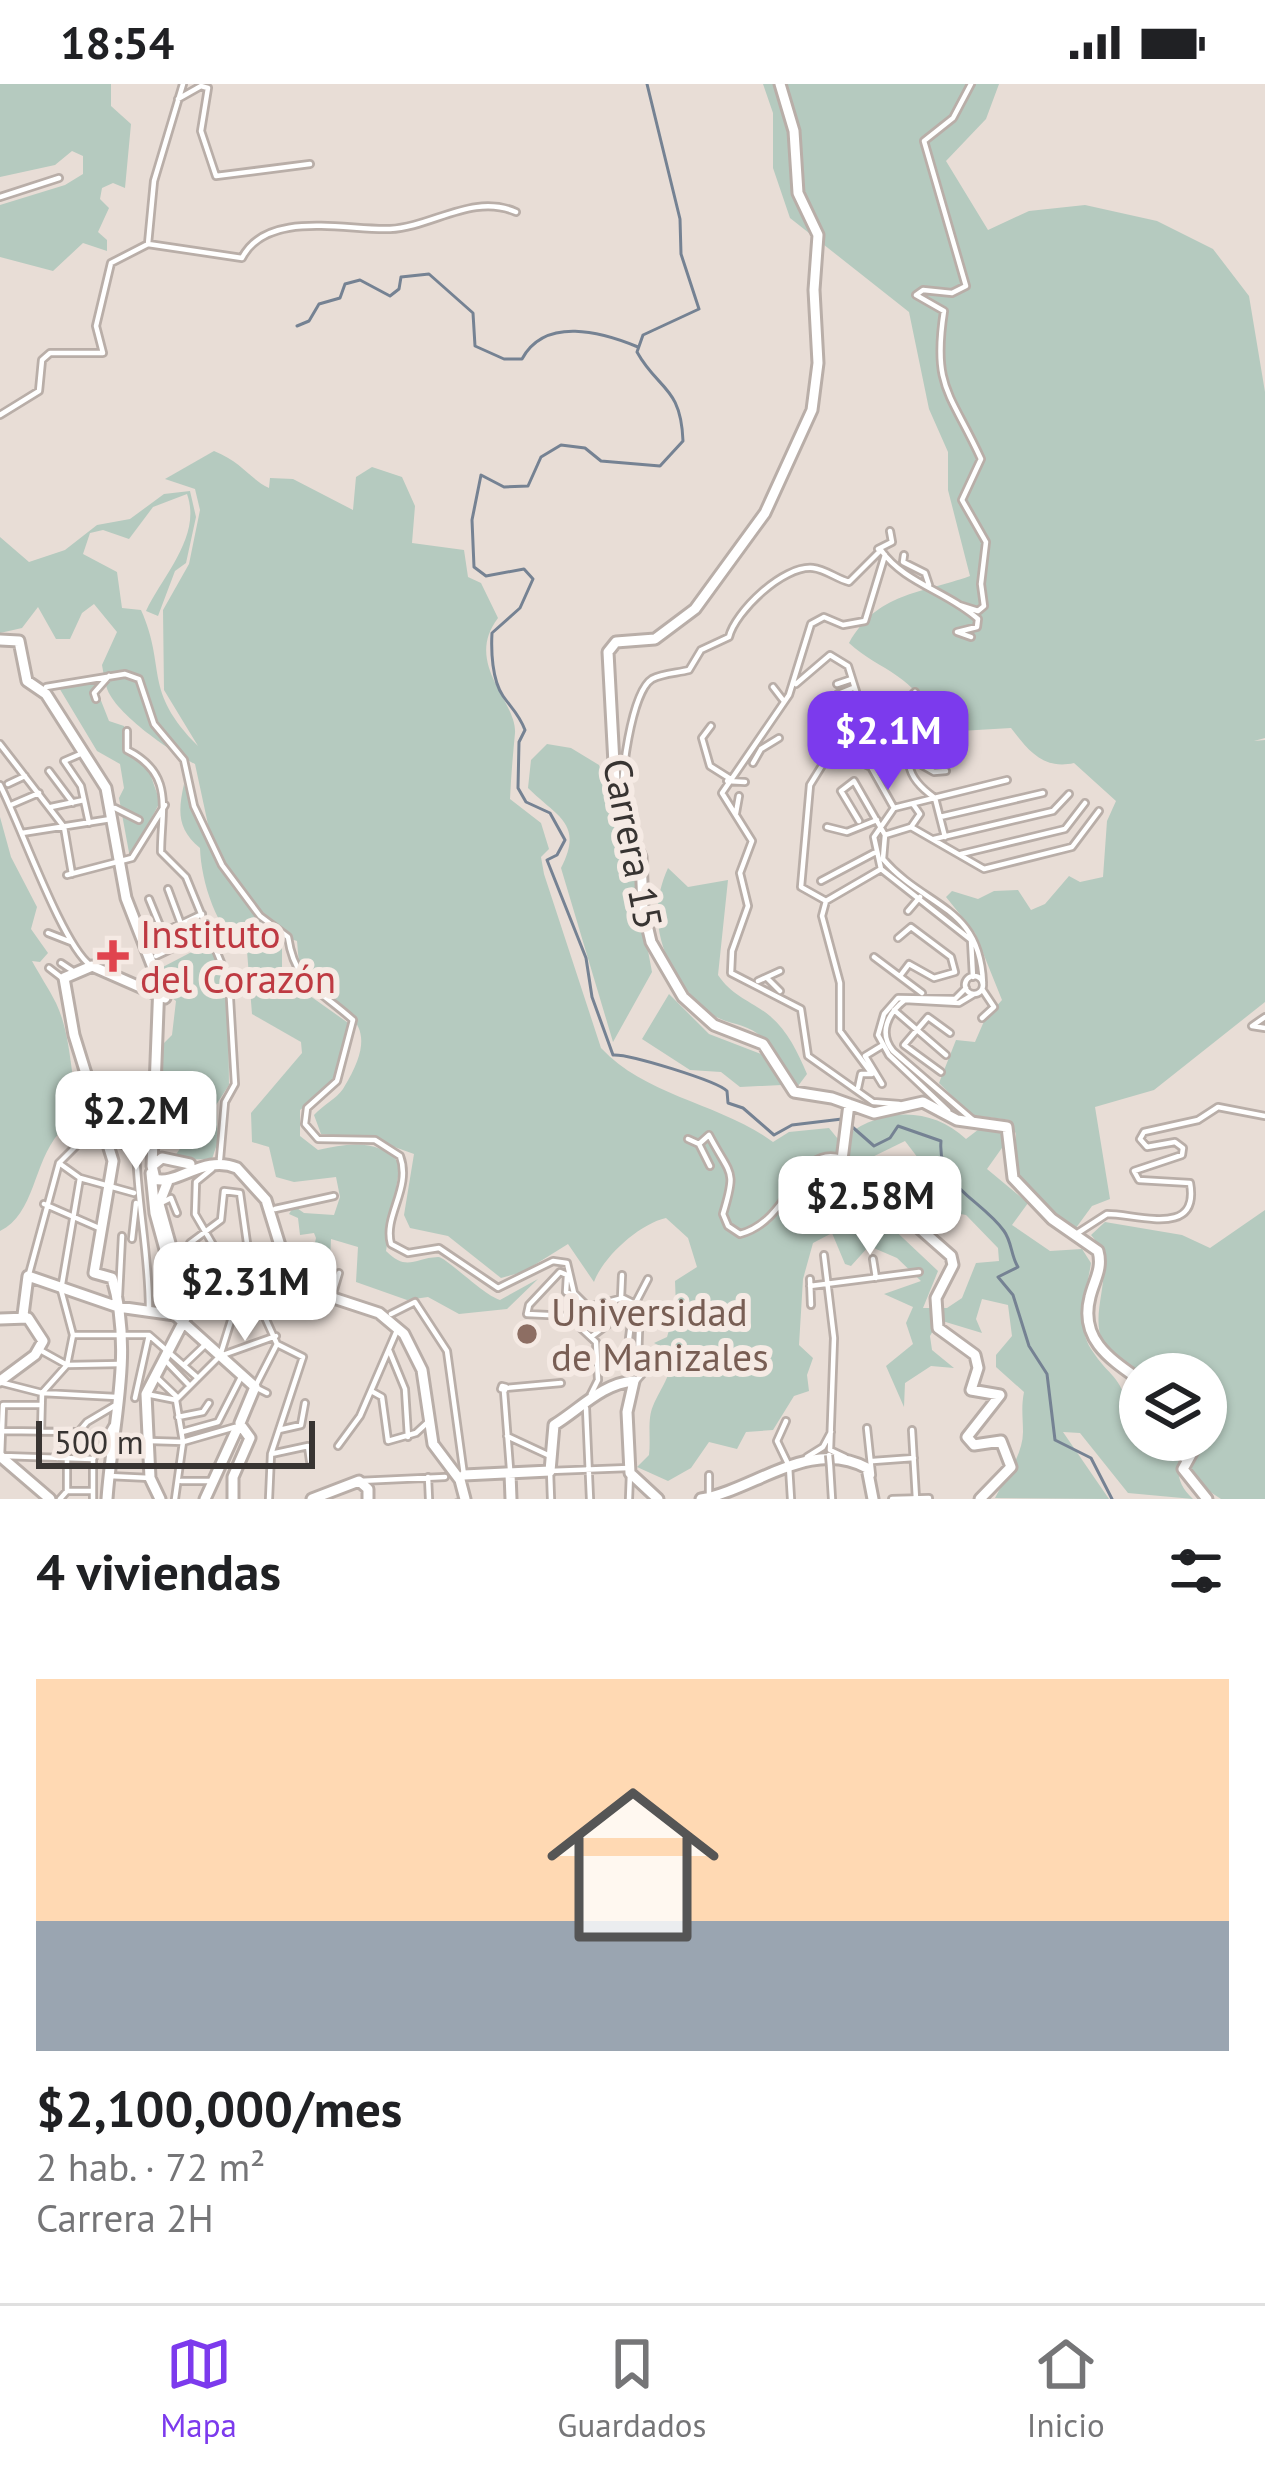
<!DOCTYPE html>
<html lang="es">
<head>
<meta charset="utf-8">
<style>
  :root { --surface:#fff; --page:#f2f2f2; --text:#202124; --muted:#757577; --line:#e0e0e0; --accent:#7c3aed }
  body { margin:0; font-family:"PT Sans",sans-serif; background:var(--page); color:var(--text); height:100vh; display:flex; flex-direction:column; font-size:45px; white-space:nowrap }
  * { box-sizing:border-box; margin:0 }
  p { font-size:39px; color:var(--muted) }
  .icon { flex:none; width:66px; height:66px; fill:none; stroke:currentColor; stroke-width:2; stroke-linecap:round; stroke-linejoin:round }
  .map { position:relative; height:1415px; overflow:hidden }
  .panel { display:flex; flex-direction:column; background:var(--surface); flex:1 }
  .panel>* { flex:none }
  .tools { position:absolute; left:1119px; top:1269px; display:grid; gap:24px }
  .tools a { display:grid; place-items:center; width:108px; height:108px; border-radius:50%; background:var(--surface); box-shadow:0 3px 9px #0004; font-size:60px }
  .scale { position:absolute; left:36px; bottom:30px; width:279px; box-sizing:border-box; padding-left:12px; border:6px solid #383432; border-top:0; font-size:33px; line-height:42px; white-space:nowrap; color:#383432; -webkit-text-stroke:9px #f5eae4; paint-order:stroke }
  .price { position:absolute; translate:-50% -102px; padding:0 27px; border-radius:24px; background:#fff; color:#222; font-size:39px; line-height:78px; filter:drop-shadow(0 3px 6px #0008) }
  .price::after { content:''; position:absolute; left:50%; top:72px; width:36px; height:27px; margin-left:-18px; background:inherit; clip-path:polygon(0 0,100% 0,50% 100%) }
  .price.selected { background:var(--accent); color:#fff }
  ul { padding:0; list-style:none }
  li { display:grid; align-content:center; gap:24px; height:636px; padding:0 36px }
  li+li { border-top:3px solid var(--line) }
  li span { display:grid; place-items:center; height:372px; border-radius:0px; color:#555 }
  li>.icon { margin-inline-start:auto }
  span .icon { width:216px; height:216px; fill:#fffc; stroke-width:1 }
  li b { font-size:51px }
  h2 { display:flex; justify-content:space-between; align-items:center; height:144px; padding:0 36px; font-size:51px }
  .status { display:flex; justify-content:space-between; align-items:center; height:84px; padding:0 60px; background:var(--surface); direction:ltr }
  .status svg { height:33px; fill:currentColor }
  .dock { display:flex; justify-content:space-around; align-items:center; height:168px; border-top:3px solid var(--line); background:var(--surface); font-size:33px; color:var(--muted) }
  .dock a { display:grid; justify-items:center; gap:6px }
  .dock .selected { color:var(--accent) }
  .map>svg:first-child { display:block }
  .green { fill:#b5cabf; fill-rule:evenodd }
  .lines { fill:none; stroke-linecap:round; stroke-linejoin:round }
  .stream { stroke:#758293; stroke-width:3 }
  .secondary-tunnel { stroke:#c5bbb5; stroke-width:9; stroke-dasharray:9 4.5; stroke-linecap:butt }
  .street-casing { stroke:#b9aea8; stroke-width:10 }
  .secondary-casing { stroke:#b9aea8; stroke-width:15 }
  .street { stroke:#fff; stroke-width:4.5 }
  .secondary { stroke:#fff; stroke-width:9 }
  .street-bridge-casing { stroke:#b9aea8; stroke-width:10; stroke-linecap:butt }
  .street-bridge { stroke:#fff; stroke-width:4.5 }
  .health-dot { fill:#e0444e; stroke:#f5eae4; stroke-width:4.5 }
  .education-dot { fill:#8d6e63; stroke:#f5eae4; stroke-width:4.5 }
  .labels { text-anchor:middle; stroke-width:12; stroke-linejoin:round; paint-order:stroke }
  .street-label { font-size:39px; fill:#383432; stroke:#f5eae4 }
  .health-label { font-size:39px; fill:#be3a42; stroke:#f5eae4; text-anchor:start }
  .education-label { font-size:39px; fill:#785e54; stroke:#f5eae4; text-anchor:start }
</style>
</head>
<body>
<div class="status"><b>18:54</b><svg viewBox="0 0 49 12"><path d="M0 12V9h3v3zM5 12V6h3v6zM10 12V3h3v9zM15 12V0h3v12zM26 1h20v11H26zM47 4h2v5h-2z"/></svg></div>
<div class="map">
<svg width="1265" height="1415" viewBox="0 0 1265 1415">
  <rect width="100%" height="100%" fill="#e8ddd6"/>
  <path class="green" d="M0,0H111V22L131,40L125,104L113,99L102,104L100,115L109,124L98,148L107,156V167L83,159L53,187L0,173V121L65,101L83,90V72L72,67L55,81L0,93Z
    M763,0H999L986,35L946,77L988,146L1029,127L1085,121L1157,137L1213,165L1249,212L1265,308V654L1254,657L1265,656V918L1154,1006L1095,1023L1110,1115L1092,1122L1073,1148L1050,1131L1015,1090L1016,1050L1010,1036L971,1031L939,999L956,956L975,958L985,935L1002,916L975,849L946,813L952,807L978,815L994,807L1018,806L1031,826L1045,820L1069,792L1080,798L1103,793L1107,737L1116,717L1074,679C1043,686 1028,666 1011,644L960,647L929,637C920,592 879,587 849,559C878,508 920,510 970,492L948,406V368L929,325L909,228L790,134L773,84V29Z
    M214,367C242,378 251,396 269,404L270,394L293,395L353,426L356,393L372,383L402,393L415,422L412,459L464,466L468,493L481,499L498,534C463,580 517,617 515,649C513,670 511,692 510,715L541,739L549,765L541,773L544,790L601,964C647,1013 720,1019 773,1058L789,1048L829,1044L846,1065L847,1051C884,1023 932,1023 966,1055L983,1042L1004,1049V1061L987,1085L1028,1119L1012,1141L1050,1167L1082,1165L1091,1179C1087,1206 1075,1240 1091,1265C1111,1296 1119,1287 1130,1330L1140,1332V1356H1186C1178,1382 1172,1395 1193,1415L1128,1409L1080,1349L1063,1348L1109,1415L995,1414C1005,1394 1023,1371 1023,1348C1023,1334 1021,1323 1024,1308L996,1283V1271L1012,1252L1008,1221L982,1215L976,1235L982,1249L939,1236L930,1252L932,1266L954,1284L931,1282L905,1299L904,1323L886,1282L913,1260L906,1239L913,1223L884,1210L921,1197L897,1174L869,1162L851,1182L845,1180L832,1149L813,1159L803,1195L799,1261L813,1274L807,1291L809,1307L794,1312L773,1346L746,1348L737,1365L709,1358L691,1384L668,1397L637,1383L649,1371C651,1356 647,1335 653,1322C662,1301 672,1293 671,1267L654,1259L667,1253L676,1223L675,1197L697,1183L688,1154L666,1134C639,1140 603,1173 594,1198L568,1160L523,1188L501,1194L448,1152L410,1144L404,1131L414,1070L375,1056L321,1050L314,1031C323,1021 336,1015 343,1005C392,926 330,931 302,886C298,879 298,866 297,857L282,852V892L351,941L336,998L300,1026V1052L318,1066C347,1059 380,1054 400,1080L386,1167C407,1188 414,1174 438,1173C445,1172 483,1211 500,1216L538,1195L507,1225L459,1230L428,1213L407,1216L356,1198L358,1163L331,1155L330,1179L315,1186L310,1182L316,1154L314,1149L300,1151L298,1134L289,1130L294,1122L304,1129L334,1131L340,1113L336,1093L294,1098L276,1093L269,1063L252,1058L251,1029L302,969L301,958L252,930L247,867C216,849 201,796 200,764C177,745 178,727 184,700L192,724L209,745L195,680C170,667 111,627 106,601L98,609L109,637L124,642L125,664L146,678L160,718L130,774L119,714L124,704L120,680L97,667L58,602L105,598L102,581L117,548L94,520L82,529L70,555H56L38,523L22,544L0,549V453L29,478L65,466L97,441L130,435L164,410L190,407L196,433L186,479L175,487L158,532L146,527C163,491 202,452 187,410L153,423L129,455L103,446L90,449L83,470L117,488L122,524L141,526C167,584 142,606 198,662L164,606L163,526L189,480L200,426L195,405L165,395ZM905,1057L918,1074L932,1125L966,1131L998,1164L999,1177L976,1179L962,1214L947,1224H923L938,1187L852,1106L836,1079L858,1080Z
    M547,660L571,664L599,681L630,771L652,888L613,958L561,784C584,739 557,733 528,704L531,676Z
    M0,733L11,773L37,823L31,845L48,869L40,878L32,877C39,890 49,905 56,919C74,957 69,1003 84,1041L76,1051L59,1049C33,1079 35,1130 0,1147Z
    M668,784L688,803L728,796L718,891C733,913 750,916 770,932C788,947 798,969 807,990L798,1002C783,984 776,965 758,950C742,938 722,940 707,927C664,888 644,836 668,784Z
    M209,859L223,890L221,910L228,917L229,1001L216,1021L218,1057L212,1075L172,1076L191,1049L160,1020L163,960L172,951L176,917L165,909L157,886Z
    M669,910L709,950L761,970L782,1001L740,1003L721,988L690,986L642,955Z
    M1265,1126V1415H1221L1189,1394L1199,1356H1206V1290C1187,1290 1154,1295 1140,1292C1134,1291 1123,1279 1117,1275C1073,1241 1126,1188 1091,1151L1105,1138L1182,1151L1210,1164Z"/>
  <g class="lines">
    <path class="stream" d="M647,0L680,135L681,170L699,225L643,251L637,268C658,306 681,302 683,357L660,382L601,377L585,364L561,361L541,373L528,402L504,403L481,391L472,436L474,483L486,492L524,485L533,495L520,524L492,549C491,567 492,596 503,612C512,625 519,630 525,646L519,658L518,704L526,718L550,729L565,756L557,771L547,776L586,874L592,913L613,971C630,970 717,997 727,1007L728,1019L743,1024L774,1051L792,1041L842,1035
      M297,242L309,237L319,220L340,214L345,200L360,196L390,212L399,205L401,193L429,190L473,229L475,262L504,275H522C545,232 602,248 638,263
      M849,1040L874,1062L890,1054L898,1042L941,1057C937,1103 981,1115 1004,1147C1012,1158 1011,1172 1018,1183L998,1193L1013,1211L1029,1262L1047,1290L1055,1356L1091,1374L1112,1415"/>
    <path class="secondary-tunnel" d="M458,1413L459,1415"/>
    <defs>
      <path id="street" d="M178,15L201,2L208,4L201,47L216,92L310,80
        M0,113L59,94
        M148,160L154,97L183,0
        M0,331L39,307L42,276L50,269H103L96,242L111,179L148,160L242,174C267,125 347,147 390,145C432,143 473,109 516,128
        M878,465L892,458L890,447
        M885,471L865,537L843,541L824,533L811,540L789,611L722,709L752,757L740,789L748,822L732,867L731,889L801,925L808,972L873,1018L899,1020
        M904,471L903,478L925,489L929,501
        M959,521L978,527L984,522L981,500L986,458L962,416L981,375C951,309 932,304 944,227L916,211L923,206L952,209L966,202L924,57L953,34L971,0
        M796,600L830,571L848,582L860,620L810,701L801,803L826,817L822,832L840,899V947L872,990H861L858,1004
        M837,600L852,595
        M46,603L125,590L139,595L154,640L184,676L194,722L222,781L260,832L288,853C295,900 319,905 353,936L337,997L307,1024L305,1040L318,1055L375,1056L400,1072C412,1104 383,1132 391,1160L408,1169L439,1164L498,1204L553,1177L567,1179L574,1209L588,1223L623,1214L635,1220C645,1245 632,1264 644,1288L636,1297
        M773,603L783,616
        M838,610L853,604
        M96,615L94,609L109,592
        M860,620L906,617L915,608
        M711,642L702,654L710,682L729,694
        M127,647V666C175,690 161,725 161,768L186,793L229,898L235,1000L225,1018L220,1075
        M0,660L64,743L72,790
        M85,668L64,677L81,702L89,739
        M906,672L934,688L946,687
        M858,677L871,683
        M925,678L938,647L919,640C905,674 902,691 935,714L945,753
        M753,679L761,665L779,654
        M871,683L894,724
        M871,683L875,658
        M49,687L73,719
        M727,697L745,698
        M8,700L25,692
        M0,701C21,742 62,860 90,881
        M11,721L39,709
        M622,722C620,697 631,608 652,595C663,589 678,589 689,586L701,566L729,553C735,528 783,481 813,484C825,485 837,495 849,498L881,466C904,499 947,507 978,535L977,543L957,548L971,553
        M51,723L84,716
        M115,724L139,736
        M736,729L739,712
        M940,733L1043,709
        M859,737L841,707L854,697L885,751
        M827,743L847,748L877,736
        M911,743L885,751L883,775C925,824 980,821 983,899
        M911,743L984,785L1072,763L1099,727
        M911,743L920,730L913,720
        M22,749L111,735
        M934,755L1053,727L1069,710
        M961,770L1065,745L1085,719
        M67,791L132,774L165,721
        M821,797L874,769
        M168,805L181,840
        M149,815L163,849
        M826,817L881,785
        M908,827L920,813
        M48,849L71,858
        M898,854L911,843L951,873L955,888
        M149,855L202,830
        M156,872L209,847
        M874,873L922,909
        M61,879L73,887
        M49,884L62,894
        M900,892L909,880L934,894L955,888
        M965 901a9 9 0 1 1 18 0a9 9 0 1 1-18 0Z
        M973,893L971,856L881,785L874,753L894,724L1007,696
        M767,894L780,907
        M758,897L780,887
        M894,926L946,971
        M1265,933L1252,942L1265,944
        M982,934L994,923L982,905
        M941,988L904,961L928,933L950,949
        M882,1000L865,972L883,961
        M948,1027L889,971L878,951L884,930L898,914L955,915L966,904
        M973,1036L893,967C878,949 888,929 905,916L959,919L974,910
        M688,1055L699,1060L710,1082
        M108,1058L136,1063C137,1119 149,1169 149,1225
        M699,1060L709,1051C731,1093 737,1084 723,1130L728,1142L740,1150C793,1136 796,1060 841,1074
        M59,1079L80,1094L134,1109
        M887,1112L905,1120
        M163,1118L171,1114L177,1129
        M44,1120L99,1144
        M275,1125L334,1112
        M1076,1150L1107,1130C1137,1130 1200,1154 1190,1099L1139,1096L1134,1087L1182,1071L1183,1064L1175,1058L1147,1063L1140,1055L1144,1048L1198,1036L1218,1023L1265,1032
        M132,1155L136,1119
        M190,1159L221,1136L224,1107L240,1109L254,1209L277,1260L255,1303L267,1309
        M824,1171L834,1254L830,1366L845,1373
        M873,1175L876,1194
        M209,1181L223,1210L220,1229
        M29,1190L59,1079L101,1037
        M810,1195L811,1221
        M184,1197L221,1174L261,1167
        M307,1200V1176
        M810,1202L919,1188
        M333,1209L339,1189
        M119,1212L122,1152
        M576,1212L566,1208L567,1191L560,1188L529,1221L527,1230L568,1232L596,1258L598,1296L591,1310
        M238,1214L267,1205L301,1206
        M621,1214L622,1191
        M186,1218L232,1233
        M635,1220L648,1195
        M391,1230L415,1218L447,1267L464,1391
        M73,1251H149L198,1294
        M591,1253L623,1229L631,1239L627,1270L640,1279
        M40,1266L67,1281L120,1280
        M389,1266L405,1305L408,1353
        M220,1272L276,1252
        M164,1275L189,1301
        M185,1280L207,1259
        M155,1292L177,1313
        M3,1299L42,1309L116,1313
        M502,1302L506,1303L505,1306L501,1305Z
        M506,1304L561,1299
        M504,1307L510,1385
        M373,1308L382,1313L388,1357L416,1349L429,1337
        M146,1310L176,1316
        M135,1314L149,1251
        M586,1324L590,1415
        M178,1333L203,1328L209,1319
        M786,1337L777,1357L789,1382L791,1415
        M867,1344L872,1391
        M279,1346L301,1341L305,1319
        M912,1346L916,1415
        M3,1347L76,1348
        M41,1348L42,1309L67,1281L73,1251L61,1206L80,1094
        M182,1348L218,1338L241,1293
        M507,1352L550,1372
        M118,1356L183,1358L235,1343
        M338,1362L360,1332L398,1244
        M271,1370L308,1362L310,1377
        M3,1372L93,1375
        M1,1373L3,1321H41
        M807,1373L823,1363L831,1348
        M57,1374L87,1338L114,1322
        M67,1374V1407
        M873,1377L914,1374
        M1186,1378L1181,1373L1186,1359
        M830,1382L832,1415
        M709,1391V1409
        M109,1392L150,1394
        M428,1393L429,1415
        M181,1397H211
        M359,1397L445,1393
        M60,1415L67,1407H92
        M93,1415V1375L112,1342
        M175,1415L183,1358L176,1316L220,1272L238,1214L230,1190L195,1130L196,1098L212,1085
        M269,1415L271,1370L303,1273L277,1260
        M551,1415L550,1387L629,1384
        M629,1415L630,1389
        M892,1415L929,1414"/>
      <path id="secondary" d="M780,0L794,47L798,109L818,151L814,206L818,279L812,326L765,429L695,525L655,555L616,558L608,568L616,717L641,773L643,824L651,858L683,913L714,941L763,960L794,1008L832,1014L874,1029L923,1018L957,1036L1007,1043L1013,1094L1052,1135L1098,1167C1103,1185 1094,1196 1090,1213C1079,1255 1110,1275 1140,1296
        M0,556L19,557L27,597L46,610L106,704L126,814L159,899L152,1082
        M849,1020L842,1076L951,1172L953,1181L936,1214L938,1244L975,1271L978,1284L971,1306L1000,1311L967,1353L974,1361L1001,1357L1011,1383L980,1415
        M152,1082L155,1095C177,1102 204,1070 237,1084L266,1116L290,1194L306,1205L379,1229L404,1250L422,1286L433,1360L460,1396L465,1415
        M152,1082L162,1074L190,1080
        M151,1089L155,1129L184,1235
        M23,1231L28,1192L118,1223L175,1231L255,1303L240,1339
        M0,1235L28,1234L43,1257L35,1271L0,1297
        M634,1297L627,1328L630,1389L658,1415
        M1199,1356L1183,1385L1207,1415
        M0,1372L50,1415
        M510,1389L511,1415
        M464,1391L550,1387L554,1341C580,1325 603,1299 634,1297
        M107,1415C112,1342 134,1267 112,1194L94,1189L113,1077L74,951L64,894L92,882L165,914
        M160,1415L150,1394L146,1310L189,1227L159,1120L168,1097
        M205,1415L237,1345
        M233,1415V1393L250,1354L242,1343
        M312,1415L359,1397L368,1405V1415
        M701,1415C754,1406 811,1353 867,1384L873,1415"/>
    </defs>
    <use href="#street" class="street-casing"/>
    <use href="#secondary" class="secondary-casing"/>
    <use href="#street" class="street"/>
    <use href="#secondary" class="secondary"/>
    <defs>
      <path id="street-bridge" d="M829,1371L830,1382"/>
    </defs>
    <use href="#street-bridge" class="street-bridge-casing"/>
    <use href="#street-bridge" class="street-bridge"/>
  </g>
  <path class="health-dot" d="M107 854h12v12h12v12h-12v12h-12v-12h-12v-12h12z"/>
  <circle class="education-dot" cx="527" cy="1250" r="12"/>
  <g class="labels">
    <g class="street-label">
      <text transform="translate(633 760) rotate(79)" y="14">Carrera 15</text>
    </g>
    <g class="health-label">
      <text x="140" y="864">Instituto<tspan x="140" dy="45">del Corazón</tspan></text>
    </g>
    <g class="education-label">
      <text x="551" y="1242">Universidad<tspan x="551" dy="45">de Manizales</tspan></text>
    </g>
  </g>
</svg>
<div class="tools">
<a><svg class="icon" aria-label="layers" viewBox="0 0 24 24"><path d="M12 4l9 5-9 5-9-5zM3 14l9 5 9-5"/></svg></a>
</div>
<div class="scale">500 m</div>
<b class="price selected" style="left:888px;top:709px">$2.1M</b>
<b class="price" style="left:136px;top:1089px">$2.2M</b>
<b class="price" style="left:870px;top:1174px">$2.58M</b>
<b class="price" style="left:245px;top:1260px">$2.31M</b>
</div>
<section class="panel">
<h2>4 viviendas<svg class="icon" aria-label="filters" viewBox="0 0 24 24"><path d="M4 7h16M4 17h16"/><circle cx="9" cy="7" r="2"/><circle cx="15" cy="17" r="2"/></svg></h2>
<ul>
<li><span style="background:linear-gradient(#ffd9b3 65%,#9aa5b1 0)"><svg class="icon" aria-label="home" viewBox="0 0 24 24"><path d="M3 11l9-7 9 7M6 9v11h12V9"/></svg></span><div><b>$2,100,000/mes</b><p>2 hab. · 72 m²</p><p>Carrera 2H</p></div></li>
</ul>
</section>
<nav class="dock">
<a class="selected"><svg class="icon" aria-label="map" viewBox="0 0 24 24"><path d="M3 6l6-2 6 2 6-2v14l-6 2-6-2-6 2zM9 4v14M15 6v14"/></svg>Mapa</a>
<a><svg class="icon" aria-label="saved" viewBox="0 0 24 24"><path d="M7 4h10v16l-5-4-5 4z"/></svg>Guardados</a>
<a><svg class="icon" aria-label="home" viewBox="0 0 24 24"><path d="M3 11l9-7 9 7M6 9v11h12V9"/></svg>Inicio</a>
</nav>
</body>
</html>
